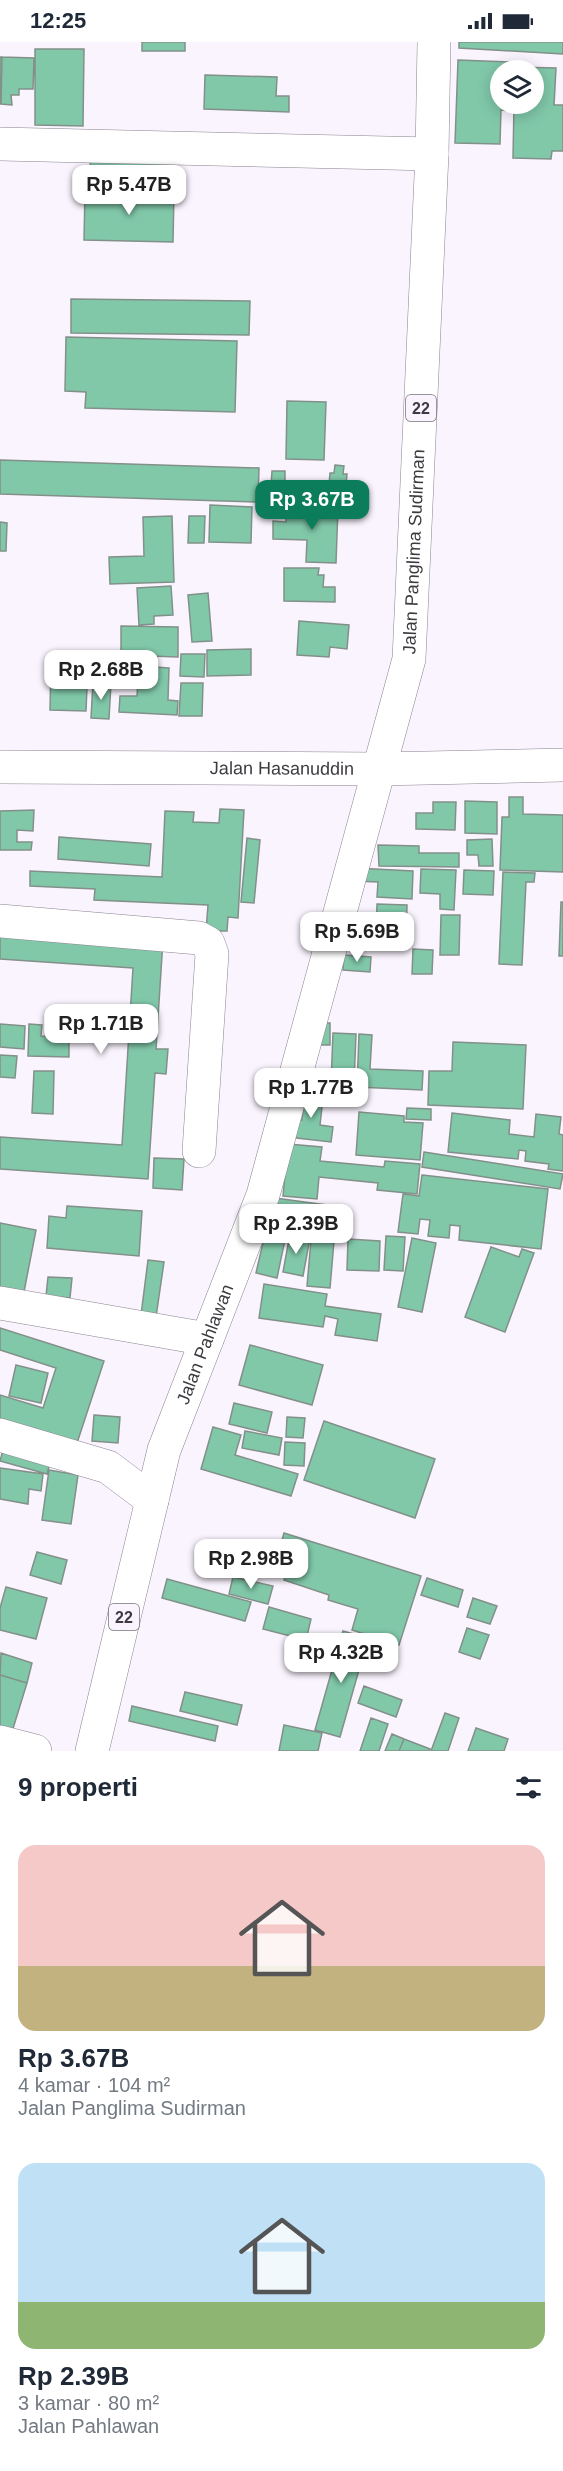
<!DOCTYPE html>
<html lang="id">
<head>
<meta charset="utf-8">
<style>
  :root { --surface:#fff; --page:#f6f6f7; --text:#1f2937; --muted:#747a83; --accent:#0b7d5a }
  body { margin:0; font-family:Arial,sans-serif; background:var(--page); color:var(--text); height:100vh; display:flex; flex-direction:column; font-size:22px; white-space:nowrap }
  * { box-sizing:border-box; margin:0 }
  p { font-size:20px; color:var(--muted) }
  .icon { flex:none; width:33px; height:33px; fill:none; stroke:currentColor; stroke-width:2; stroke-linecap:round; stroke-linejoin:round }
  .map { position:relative; height:1709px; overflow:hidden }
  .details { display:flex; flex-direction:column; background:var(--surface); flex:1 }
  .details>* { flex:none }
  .fabs { position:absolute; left:490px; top:18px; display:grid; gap:12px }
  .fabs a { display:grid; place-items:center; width:54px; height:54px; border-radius:50%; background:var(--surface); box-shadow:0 3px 15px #0003; font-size:30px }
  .price { position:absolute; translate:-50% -51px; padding:0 14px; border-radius:12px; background:#fff; color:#222; font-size:20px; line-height:39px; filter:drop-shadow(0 2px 3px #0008) }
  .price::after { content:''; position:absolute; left:50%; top:36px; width:18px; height:14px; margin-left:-9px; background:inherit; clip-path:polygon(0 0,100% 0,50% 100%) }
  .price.current { background:var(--accent); color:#fff }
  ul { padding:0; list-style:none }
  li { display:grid; align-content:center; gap:12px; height:318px; padding:0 18px }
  li span { display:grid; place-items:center; height:186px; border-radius:18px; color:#555 }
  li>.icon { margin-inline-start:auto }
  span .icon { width:108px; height:108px; fill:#fffc; stroke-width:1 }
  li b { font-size:26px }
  h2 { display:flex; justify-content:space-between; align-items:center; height:72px; padding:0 18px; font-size:26px }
  .status { display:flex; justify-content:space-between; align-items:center; height:42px; padding:0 30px; background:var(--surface); direction:ltr }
  .status svg { height:16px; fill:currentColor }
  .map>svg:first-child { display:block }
  .building { fill:#81c8a9; stroke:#829089; stroke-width:1.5 }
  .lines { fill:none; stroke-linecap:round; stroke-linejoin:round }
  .minor-casing { stroke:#8a838f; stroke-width:34 }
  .major-casing { stroke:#8a838f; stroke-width:34 }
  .highway-casing { stroke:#8a838f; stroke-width:34 }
  .minor { stroke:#fff; stroke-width:33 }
  .major { stroke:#fff; stroke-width:33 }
  .highway { stroke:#fff; stroke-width:33 }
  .labels { text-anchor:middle; stroke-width:4.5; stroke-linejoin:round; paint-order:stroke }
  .shield { fill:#faf4fe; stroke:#767279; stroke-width:1.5 }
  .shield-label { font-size:16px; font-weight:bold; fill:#3e3b40 }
  .street-label { font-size:18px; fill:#3e3b40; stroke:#faf4fe }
</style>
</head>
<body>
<div class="status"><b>12:25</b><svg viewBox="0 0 49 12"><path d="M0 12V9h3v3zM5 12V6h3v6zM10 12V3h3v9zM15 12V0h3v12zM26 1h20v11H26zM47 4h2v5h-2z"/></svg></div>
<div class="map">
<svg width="563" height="1709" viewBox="0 0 563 1709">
  <rect width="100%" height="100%" fill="#faf4fe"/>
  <path class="building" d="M142,0H185V9H142Z
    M459,0H563V12L459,6Z
    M35,7H84L83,84L35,83Z
    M0,15H2L1,62H0Z
    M2,15L34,16L33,47H19V53H11L12,63L1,62Z
    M458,18L511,20V28H501V62H510L509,69L501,68L500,102L455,101Z
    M515,25L556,26L554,63H563V109H552L551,117L513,116L514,62H534V28H515Z
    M205,33L277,35L276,54H289V70L204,67Z
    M91,106L175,108L174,151L89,149Z
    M85,149L174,151L173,200L84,198Z
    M71,257L250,259L249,293L71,291Z
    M66,295L237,299L235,370L85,366L86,350L65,349Z
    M287,359L326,360L324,418L286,417Z
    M0,418L259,426L258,460L0,452Z
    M335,423L344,424L343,432H347L345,455L328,454L330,431H334Z
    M272,429H285V444L271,443Z
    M262,447L285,449V458L262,457Z
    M210,463L252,465L251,501L209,500Z
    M299,463L338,465L336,521L306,520L307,498L273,497V479L286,480V470L298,471Z
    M172,474L174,540L110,542L109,515L144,514L143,475Z
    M189,474H205L204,501H188Z
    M0,480L7,481L6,509H0Z
    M284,526H319L318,533H324L323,545H335V560L284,559Z
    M171,544L173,573L154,574V582L139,583L137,546Z
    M208,551L212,599L192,600L188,553Z
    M299,579L349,583L347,607L330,605L329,615L297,613Z
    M121,584L178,585V615L150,614V610L121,609Z
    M251,607V633L207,634V608Z
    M181,612H205L204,635L180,634Z
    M51,622L88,623L86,669L50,668Z
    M139,624L169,626L168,658L178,659L177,673L119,670L120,654H137Z
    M93,640L111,641L109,677L91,676Z
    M181,641H203L202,674H179Z
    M509,755H523V772L563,773V830L500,828L502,775H509Z
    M465,759L497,760V792L465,791Z
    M433,760H456L455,788L416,787V771H433Z
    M220,767L244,768L238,876L228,875L227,889H206L208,863L94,858L95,847L30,844V829L162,835L165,769L194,770L193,780L219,781Z
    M34,768L33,789L17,788V800H32L31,808H0V769Z
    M59,795L151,802L149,824L58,817Z
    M247,796L260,798L254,861L241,860Z
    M492,797L493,824H479L478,813H467V798Z
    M378,803L419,804V811H459V825L379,824Z
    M355,826L413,829L412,857L377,855L378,840L354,839Z
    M421,827L456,828L454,868L440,867V852L420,851Z
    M464,828L494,829L493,853L463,852Z
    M503,830L535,831L534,840H526L522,923L499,922Z
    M561,860H563V914H559Z
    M377,862L407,863L406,902H400V907L376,906Z
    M441,873H460L459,913H440Z
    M0,887L163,898L156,1007H168L166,1032L155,1031L148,1137L0,1127V1095L122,1103L133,926L0,917Z
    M413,907L433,908L432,932H412Z
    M344,913L371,915L370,930L343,928Z
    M325,981H330V1003H315Z
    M0,982L25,984L24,1007L0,1005Z
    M29,982L42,983L41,994L69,995V1015L28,1014Z
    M333,991L356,992L354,1042L331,1041Z
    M359,992L372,993L370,1027L423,1029L422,1048L357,1045Z
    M453,1000L526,1003L523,1067L428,1063L429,1029H452Z
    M0,1013L17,1014L15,1036L0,1035Z
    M34,1029H54L53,1072L32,1071Z
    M305,1045L324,1047L320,1083L333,1085L331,1100L288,1095L291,1076L302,1078Z
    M407,1066L431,1067V1078L406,1077Z
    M359,1070L404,1074V1080L423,1081L420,1118L356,1113Z
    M452,1071L510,1078L509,1092L534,1095L536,1072L561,1075L559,1092L563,1093V1129L548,1127L549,1122L525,1119L526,1109L519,1108L518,1117L448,1110Z
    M288,1102L322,1105L320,1119L384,1125L385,1119L420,1122L417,1152L377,1148L378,1141L319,1135L317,1157L283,1154Z
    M424,1110L563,1132L560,1147L422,1125Z
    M154,1116L184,1117L182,1148L153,1146Z
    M422,1133L548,1147L541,1207L459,1198L460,1184L450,1183L449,1196L428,1194L430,1178L420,1177L418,1192L398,1190L403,1152L419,1154Z
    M275,1156L334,1164L332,1185L273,1178Z
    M67,1164L142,1169L139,1214L47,1206L49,1174L66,1176Z
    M268,1179L288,1183L277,1236L256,1231Z
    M0,1181L36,1188L23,1255L0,1250Z
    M290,1192L310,1196L303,1234L283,1230Z
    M386,1194L405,1195L403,1229L384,1228Z
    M412,1196L436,1201L422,1270L398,1265Z
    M348,1197L380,1199L379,1229L347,1228Z
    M311,1198L334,1199L330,1246L307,1244Z
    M491,1205L519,1215L522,1207L534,1211L505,1290L465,1275Z
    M148,1218L164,1220L156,1275L141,1273Z
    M48,1235L72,1236L70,1256L46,1254Z
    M264,1242L327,1252L325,1264L381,1272L377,1299L335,1293L338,1277L325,1274L323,1285L259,1276Z
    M0,1286L104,1319L77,1401L0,1377V1353L43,1366L56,1326L0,1308Z
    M250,1303L323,1323L312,1363L239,1343Z
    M16,1323L48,1331L41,1361L9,1354Z
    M234,1361L272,1370L267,1391L229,1382Z
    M94,1373L120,1375L118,1401L92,1399Z
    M287,1375L305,1376L303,1396L286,1395Z
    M324,1379L435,1417L415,1476L304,1438Z
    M213,1385L241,1393L235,1413L298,1432L291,1454L201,1427Z
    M245,1389L282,1396L279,1413L242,1406Z
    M285,1400L305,1401L304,1424L284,1423Z
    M3,1408L50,1421L47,1432L0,1419Z
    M0,1426L43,1432L41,1449L29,1447L28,1462L0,1457Z
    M49,1428L78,1433L71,1482L42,1478Z
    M284,1491L421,1534L399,1603L352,1588L358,1567L328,1558L329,1553L284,1538L292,1513L279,1509Z
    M37,1510L67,1518L61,1542L30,1533Z
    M233,1535L273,1544L268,1562L229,1552Z
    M427,1536L463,1548L458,1565L421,1553Z
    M167,1537L251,1560L245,1579L162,1556Z
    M6,1545L47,1556L36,1597L0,1588V1566Z
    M473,1556L497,1564L490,1582L467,1575Z
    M269,1565L311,1577L306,1598L263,1587Z
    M467,1586L489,1593L480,1617L459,1610Z
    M343,1589L368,1596L340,1695L315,1688Z
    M1,1611L32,1621L27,1641L0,1633Z
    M0,1633L27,1641L11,1693L0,1689Z
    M364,1644L402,1658L396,1675L358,1661Z
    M185,1650L242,1663L237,1683L180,1669Z
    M132,1664L218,1684L215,1699L129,1679Z
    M445,1671L459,1676L448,1709H431Z
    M371,1676L388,1682L379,1709H360Z
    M284,1683L322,1691L318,1709H279Z
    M476,1686L508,1697L504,1709H468Z
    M392,1692L404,1697L399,1709H385Z
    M404,1697L430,1707L429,1709H399Z"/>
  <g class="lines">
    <defs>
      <path id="minor" d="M0,102L432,112
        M0,879L199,896L208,901L212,912L199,1109
        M0,1261L207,1297
        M0,1393L108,1425L152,1458
        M0,1700L35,1709"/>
      <g id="major">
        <path id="s1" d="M0,725L379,727L563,723"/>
      </g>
      <g id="highway">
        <path id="s2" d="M92,1709L164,1408L263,1153L409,617L432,112L434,0"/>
      </g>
    </defs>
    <use href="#minor" class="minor-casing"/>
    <use href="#major" class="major-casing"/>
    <use href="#highway" class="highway-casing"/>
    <use href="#minor" class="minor"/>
    <use href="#major" class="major"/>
    <use href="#highway" class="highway"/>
  </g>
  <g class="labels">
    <g class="shield">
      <rect x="406" y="353" width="30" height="26" rx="4.5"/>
      <rect x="109" y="1562" width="30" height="26" rx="4.5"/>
    </g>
    <g class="shield-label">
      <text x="421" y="372">22</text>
      <text x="124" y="1581">22</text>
    </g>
    <g class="street-label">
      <text dy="6" stroke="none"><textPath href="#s2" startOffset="1246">Jalan Panglima Sudirman</textPath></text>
      <text dy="6" stroke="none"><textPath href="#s1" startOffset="282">Jalan Hasanuddin</textPath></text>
      <text dy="6" stroke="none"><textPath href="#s2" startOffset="423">Jalan Pahlawan</textPath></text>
    </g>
  </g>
</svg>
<div class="fabs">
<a><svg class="icon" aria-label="layers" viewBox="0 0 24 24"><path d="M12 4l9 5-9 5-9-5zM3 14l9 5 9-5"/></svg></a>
</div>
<b class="price" style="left:129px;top:174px">Rp 5.47B</b>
<b class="price current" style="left:312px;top:489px">Rp 3.67B</b>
<b class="price" style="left:101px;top:659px">Rp 2.68B</b>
<b class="price" style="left:357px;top:921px">Rp 5.69B</b>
<b class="price" style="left:101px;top:1013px">Rp 1.71B</b>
<b class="price" style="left:311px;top:1077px">Rp 1.77B</b>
<b class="price" style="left:296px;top:1213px">Rp 2.39B</b>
<b class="price" style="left:251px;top:1548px">Rp 2.98B</b>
<b class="price" style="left:341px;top:1642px">Rp 4.32B</b>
</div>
<section class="details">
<h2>9 properti<svg class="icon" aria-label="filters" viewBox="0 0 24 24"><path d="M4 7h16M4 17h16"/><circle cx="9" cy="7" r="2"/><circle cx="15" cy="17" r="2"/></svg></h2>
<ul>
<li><span style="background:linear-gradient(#f6c9c9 65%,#c2b280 0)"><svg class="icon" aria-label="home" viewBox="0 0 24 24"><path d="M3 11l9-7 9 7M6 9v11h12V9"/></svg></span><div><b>Rp 3.67B</b><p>4 kamar · 104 m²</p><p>Jalan Panglima Sudirman</p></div></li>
<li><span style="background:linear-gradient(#bfe0f5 75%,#8fb573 0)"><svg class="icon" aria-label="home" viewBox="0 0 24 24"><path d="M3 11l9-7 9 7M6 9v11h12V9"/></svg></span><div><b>Rp 2.39B</b><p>3 kamar · 80 m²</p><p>Jalan Pahlawan</p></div></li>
</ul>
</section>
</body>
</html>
